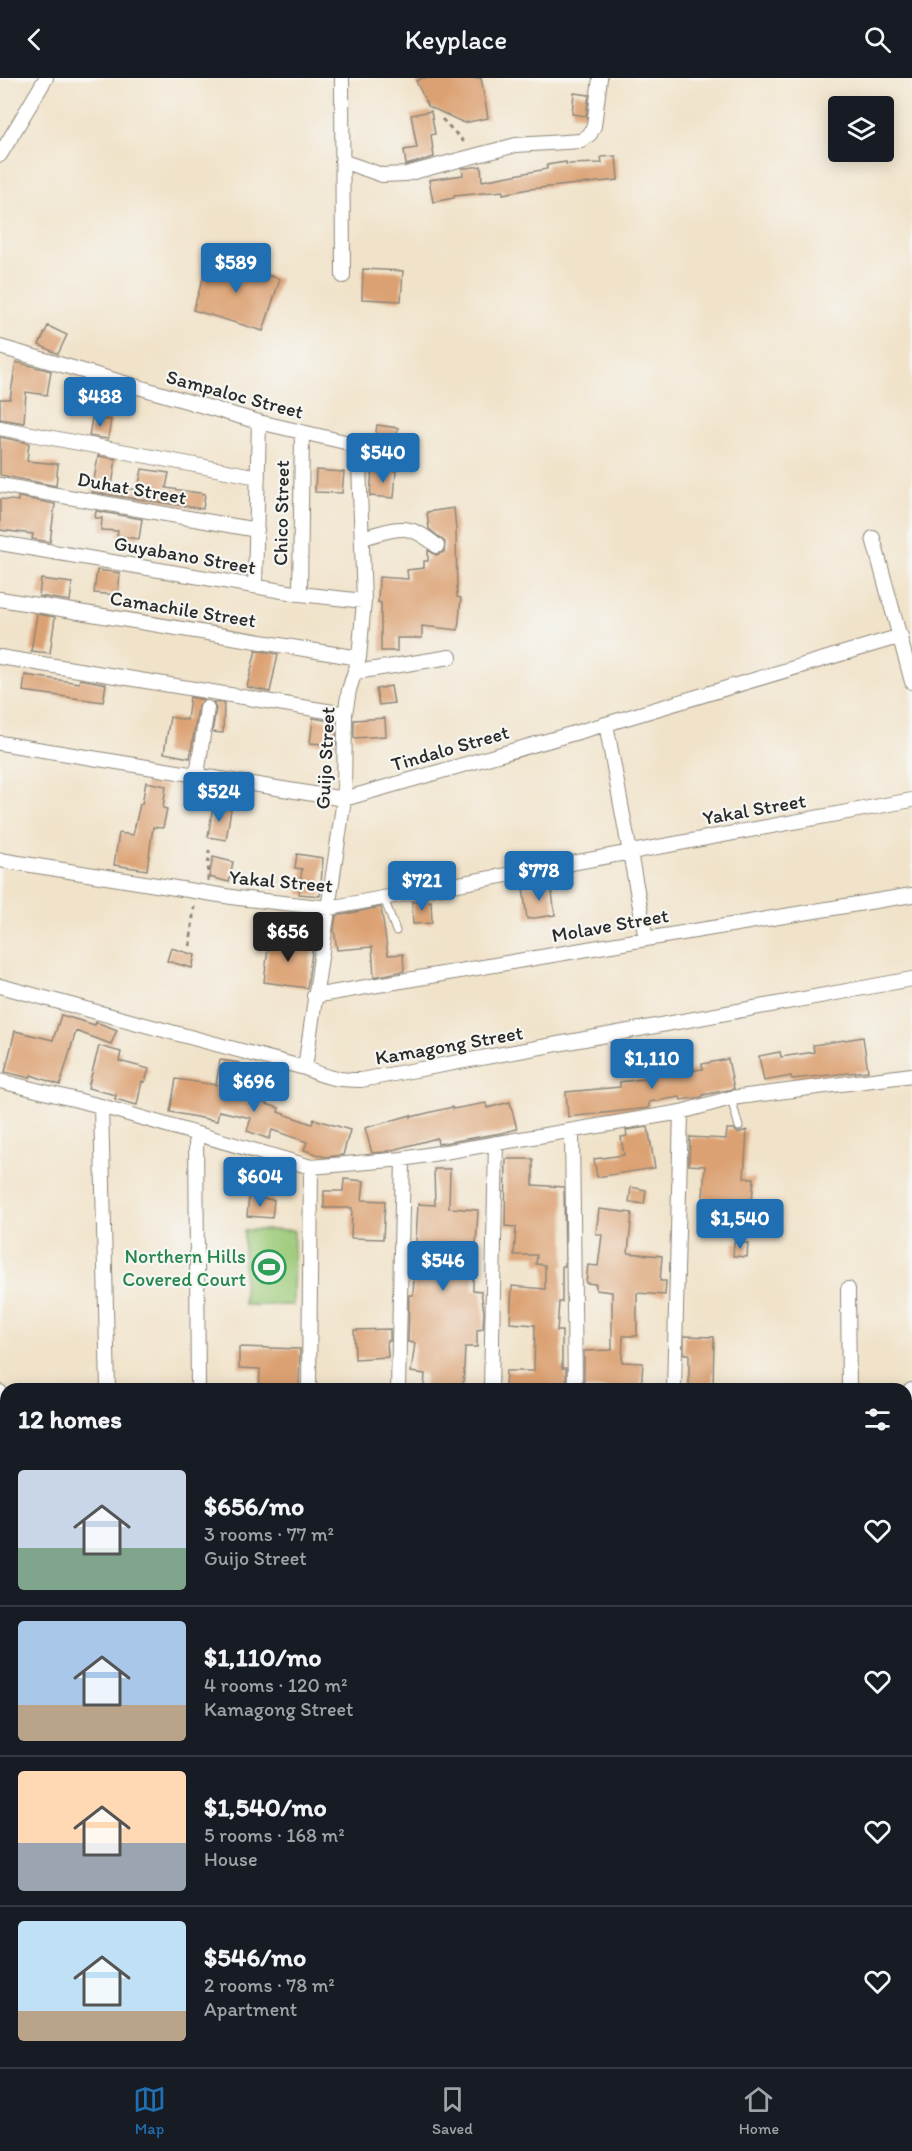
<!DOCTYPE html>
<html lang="en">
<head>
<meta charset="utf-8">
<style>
  :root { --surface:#171b24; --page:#20242c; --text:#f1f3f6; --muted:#9ea1a6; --line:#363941; --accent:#1f6fb2 }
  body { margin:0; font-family:Itim,sans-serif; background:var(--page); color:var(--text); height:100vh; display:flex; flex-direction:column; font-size:22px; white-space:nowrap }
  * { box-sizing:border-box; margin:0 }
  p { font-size:20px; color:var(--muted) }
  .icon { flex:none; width:33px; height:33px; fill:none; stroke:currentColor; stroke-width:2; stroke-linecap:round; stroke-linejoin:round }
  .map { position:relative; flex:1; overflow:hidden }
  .side { position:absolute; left:0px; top:1305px; width:912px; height:684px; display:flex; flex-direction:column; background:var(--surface); border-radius:18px 18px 0 0; box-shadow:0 3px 15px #0003 }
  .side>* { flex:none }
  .buttons { position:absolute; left:828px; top:18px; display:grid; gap:12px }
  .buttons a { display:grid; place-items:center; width:66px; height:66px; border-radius:6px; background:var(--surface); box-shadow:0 3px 15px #0003; font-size:30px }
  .price { position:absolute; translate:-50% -51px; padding:0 14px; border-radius:6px; background:var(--accent); color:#fff; font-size:20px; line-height:39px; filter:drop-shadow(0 2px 3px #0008) }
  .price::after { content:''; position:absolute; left:50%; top:36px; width:18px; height:14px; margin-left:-9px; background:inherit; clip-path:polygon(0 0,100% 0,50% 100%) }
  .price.active { background:#222; color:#fff }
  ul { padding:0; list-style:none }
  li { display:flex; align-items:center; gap:18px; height:150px; padding:0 18px }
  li+li { border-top:2px solid var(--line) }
  li span { display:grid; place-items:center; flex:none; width:168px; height:120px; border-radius:6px; color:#555 }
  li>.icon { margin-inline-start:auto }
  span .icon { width:72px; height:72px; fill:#fffc; stroke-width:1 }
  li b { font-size:26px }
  h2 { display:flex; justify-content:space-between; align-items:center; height:72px; padding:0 18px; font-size:26px }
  header { display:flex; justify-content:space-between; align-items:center; height:78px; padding:0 18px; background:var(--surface); font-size:27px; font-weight:600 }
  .menu { display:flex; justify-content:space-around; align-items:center; height:84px; border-top:2px solid var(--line); background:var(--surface); font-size:16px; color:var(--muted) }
  .menu a { display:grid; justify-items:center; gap:3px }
  .menu .active { color:var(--accent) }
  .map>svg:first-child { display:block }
  .green { fill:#9cca78; stroke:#647a52; stroke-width:1.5 }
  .building { fill:#dca172 }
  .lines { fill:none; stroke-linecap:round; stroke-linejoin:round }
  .service-casing { stroke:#8e877a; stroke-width:9 }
  .minor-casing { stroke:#8e877a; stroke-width:16 }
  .tertiary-casing { stroke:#8e877a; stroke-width:20 }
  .path { stroke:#8e877a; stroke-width:3; stroke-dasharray:4.5 4.5; stroke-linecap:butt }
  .service { stroke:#fff; stroke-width:7 }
  .minor { stroke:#fff; stroke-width:14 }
  .tertiary { stroke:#fff; stroke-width:18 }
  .labels { text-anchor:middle; stroke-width:4.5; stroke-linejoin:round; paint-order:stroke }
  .street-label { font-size:20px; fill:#2b2b2b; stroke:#f6f6f2 }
  .leisure-label { font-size:20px; fill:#27864d; stroke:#f6f6f2; text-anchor:end }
</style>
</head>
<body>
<header><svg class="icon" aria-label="back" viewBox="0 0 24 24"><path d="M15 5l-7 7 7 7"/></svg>Keyplace<svg class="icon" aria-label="search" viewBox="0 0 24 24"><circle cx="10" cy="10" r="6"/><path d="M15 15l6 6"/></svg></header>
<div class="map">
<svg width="912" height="1989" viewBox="0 0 912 1989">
  <rect width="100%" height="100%" fill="#f6f6f2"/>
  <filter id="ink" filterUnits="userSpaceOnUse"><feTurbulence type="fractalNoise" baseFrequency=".0167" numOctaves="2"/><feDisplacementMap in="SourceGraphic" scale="12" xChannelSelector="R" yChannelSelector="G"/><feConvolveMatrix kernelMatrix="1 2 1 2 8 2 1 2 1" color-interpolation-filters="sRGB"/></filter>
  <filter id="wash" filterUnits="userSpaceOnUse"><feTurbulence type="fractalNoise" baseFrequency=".008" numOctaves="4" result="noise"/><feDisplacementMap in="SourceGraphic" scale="24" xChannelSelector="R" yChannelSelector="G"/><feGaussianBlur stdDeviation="1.35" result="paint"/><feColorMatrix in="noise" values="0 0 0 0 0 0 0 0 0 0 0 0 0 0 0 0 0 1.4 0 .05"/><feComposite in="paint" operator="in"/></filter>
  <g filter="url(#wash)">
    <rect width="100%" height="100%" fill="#f1e3ca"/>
    <path class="green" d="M244,1152H294L293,1227H244Z"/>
    <g id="blocks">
      <path class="building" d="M423,0H481L488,40L464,45L428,28L416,3Z
        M574,15L589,17L586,38L572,36Z
        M431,33L435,56L431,57L434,79L406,87L404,72L417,70L411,37Z
        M616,78L618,102L529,111L503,116V113L454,118V120L433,124L429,102L463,97L462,90H466L481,88L482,103L547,91V87L566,84V86L602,85L601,79Z
        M210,179L280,201L263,253L193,232Z
        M363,191L403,193L401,223L362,221Z
        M48,248L67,257L58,276L39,267Z
        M16,284L51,293L47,317L26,314L24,345L0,341V321H10Z
        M92,340L111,342L108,361L89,358Z
        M377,347L398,350L395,371L374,368Z
        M0,359L29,365L27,383L58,386L56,408L0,397Z
        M98,378L116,381L112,408L138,412L142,391L169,395L166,410L205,416L203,431L92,414Z
        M372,391L396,393L394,420L370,418Z
        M316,392L344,394L342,415L315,414Z
        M18,419L55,426L50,464L32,461L33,456L0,452V421L18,423Z
        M454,430L456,452L457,519L461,520L458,552L422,548V560H397V573H381V525L378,524L379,499L408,501L407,492L424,490V483H428V472L436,477L444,474L445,464L429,451L427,434Z
        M96,433L142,441L139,461L117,458L118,453L101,452L102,440H95Z
        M97,492L120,495L118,517L94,515Z
        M41,501L72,505L70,523L39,518Z
        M37,536L55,539L50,575L31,573Z
        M256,572L278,576L270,614L247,609Z
        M25,597L79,605L80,601L106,606L103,624L23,613Z
        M391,608L394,625L379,627L376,611Z
        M190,619L204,622L198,629L190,680L164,675L170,639L187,642Z
        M213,624L224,625L223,655L212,654L216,631Z
        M313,640L336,644V667L310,665Z
        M385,640L386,658L354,660V642Z
        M146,704L166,708L163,730L167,731L163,750L153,749L147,792L114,787L119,755L133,757L140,726H142Z
        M213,728L231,731L226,762L208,759Z
        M297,776L323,780L320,818L299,816L302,791L295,790Z
        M213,779L233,784L229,804L209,799Z
        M551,806L555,837L527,841L523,810Z
        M431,823L432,845L413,846L412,824Z
        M381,829L388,877L403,876L404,893L374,899L372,869L337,872L334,851L336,838Z
        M269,861L313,867L307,910L264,904Z
        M171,870L195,877L192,890L167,883Z
        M61,937L95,947L96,944L117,952L111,966L76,953L60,1007L31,997L30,1000L5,994L15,953L53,962Z
        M863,959L868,993L792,1001L791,998L764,1003L759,978L780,974L781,979L814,974L813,967Z
        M99,968L121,974L119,983L149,991L145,1004L142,1003L137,1027L115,1021L116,1017L88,1010Z
        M728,981L734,1011L703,1017L702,1019L681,1022L680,1019L649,1024V1030L568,1039L566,1014L620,1009V1004L651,1000V997L703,991L702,986Z
        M220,982L240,985L235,1020L256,1025L257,1023L279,1030L278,1034L312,1046L314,1041L350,1052L343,1077L325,1079L304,1072L307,1064L272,1052L269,1061L247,1053L251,1040L219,1033L217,1043L170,1034L176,1001L216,1007Z
        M510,1024L517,1051L501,1055L438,1066L437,1060L385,1074L372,1075L365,1050L411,1037V1039L452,1029L453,1031L486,1025L487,1030Z
        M648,1049L655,1090L597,1099L594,1081L624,1077L621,1059L627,1058L626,1052Z
        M727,1051H734L738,1055L747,1052L744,1100H754L752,1124L703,1120L705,1088L689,1087L690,1059L726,1061Z
        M506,1081H533V1107L564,1109L565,1188H562V1224H559L557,1253H562V1290H566V1311H505L506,1293H534L535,1247L510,1245L512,1208L545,1211V1187L536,1186L537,1177H514L516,1149L505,1148Z
        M434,1091H450L449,1130L478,1132L476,1168L448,1166V1196L473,1195V1212L481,1213L484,1234L483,1251L477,1252V1269H465L463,1311H424L425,1296L411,1294L415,1265L408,1264L409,1217H413L418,1126L435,1127Z
        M344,1101L364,1103L362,1122L385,1123L383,1161L351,1160L352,1130H324V1113H343Z
        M631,1109L646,1112L644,1126L629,1124Z
        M249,1119L274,1122L272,1140L247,1138Z
        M599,1131L632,1135L628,1175L662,1178L660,1203H666L665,1217L637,1215V1258H623L622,1284L643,1285L641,1311H584V1273L612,1272V1214L596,1212V1206L586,1205L588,1187L598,1188L602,1157L596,1156Z
        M734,1164L748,1165L747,1179L733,1178Z
        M390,1251V1263H387L388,1279L355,1281L354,1252Z
        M684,1258L714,1259L713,1311H689V1276H684Z
        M239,1269L300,1271L299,1311H259L260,1291L239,1290Z"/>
    </g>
  </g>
  <g filter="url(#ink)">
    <use href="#blocks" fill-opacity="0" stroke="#8e877a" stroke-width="1.5"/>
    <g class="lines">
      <defs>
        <path id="service" d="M384,820L396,853
          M731,1020L739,1049
          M894,1983L898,1987"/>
        <path id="minor" d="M342,0L343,198
          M0,77L46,0
          M342,83L382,97L406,96L516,67L581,63L590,56L594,48L600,0
          M0,269L259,344L345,364L356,371L359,386L364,523L359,580L349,612L345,636L344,721L305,990
          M0,350L258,399
          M0,407L257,452
          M362,460C396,451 407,442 437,468
          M873,460L912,604
          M0,465L300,516L364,523
          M255,508L259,344
          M300,516L302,355
          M0,521L359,580
          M0,579L345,636
          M356,594L450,579
          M606,646L646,861
          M0,665L344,721L606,646L901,558
          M197,697L207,630
          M0,782L238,820L329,830L912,722
          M0,908L305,990C327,1000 338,1002 361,1002L912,901
          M314,918L646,861L912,817
          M0,1003L101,1028L311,1089L403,1081L681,1034L731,1020L912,997
          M101,1028L108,1311
          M572,1053L575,1311
          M196,1056L198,1311
          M848,1211L849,1311
          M309,1311L311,1089
          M398,1311L403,1081
          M491,1311L496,1065
          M674,1311L681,1034
          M0,1314L1,1373
          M0,1465H6
          M0,1725L6,1726
          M0,1893L6,1894
          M906,1920L912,1914
          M502,1983L517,1989
          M361,1989L362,1983
          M744,1989L751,1983"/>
        <path id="tertiary" d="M906,1319L912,1314
          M0,1373H6"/>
      </defs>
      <use href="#service" class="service-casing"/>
      <use href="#minor" class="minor-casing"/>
      <use href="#tertiary" class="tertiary-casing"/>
      <path class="path" d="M442,41L466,66
        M208,803L209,772
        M190,868L194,828
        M273,1113L274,1092"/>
      <use href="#service" class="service"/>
      <use href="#minor" class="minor"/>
      <use href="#tertiary" class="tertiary"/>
    </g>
  </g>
  <defs>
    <symbol id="stadium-ring" viewBox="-11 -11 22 22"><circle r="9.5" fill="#f6f6f2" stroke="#2e9e5b" stroke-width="1.5"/><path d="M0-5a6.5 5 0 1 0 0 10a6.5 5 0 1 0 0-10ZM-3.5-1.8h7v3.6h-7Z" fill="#2e9e5b"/></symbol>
  </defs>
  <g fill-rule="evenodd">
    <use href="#stadium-ring" x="250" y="1170" width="38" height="38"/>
  </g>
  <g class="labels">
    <g class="street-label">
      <text transform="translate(235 316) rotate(15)" y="7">Sampaloc Street</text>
      <text transform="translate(132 410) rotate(10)" y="7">Duhat Street</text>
      <text transform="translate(281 435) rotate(-89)" y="7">Chico Street</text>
      <text transform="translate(185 477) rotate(10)" y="7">Guyabano Street</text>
      <text transform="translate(183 531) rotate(9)" y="7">Camachile Street</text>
      <text transform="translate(450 670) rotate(-16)" y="7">Tindalo Street</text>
      <text transform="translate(325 680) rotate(-87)" y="7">Guijo Street</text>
      <text transform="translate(754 731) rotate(-10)" y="7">Yakal Street</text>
      <text transform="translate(281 803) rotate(5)" y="7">Yakal Street</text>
      <text transform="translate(610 847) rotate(-10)" y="7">Molave Street</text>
      <text transform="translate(449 967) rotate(-10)" y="7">Kamagong Street</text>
    </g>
    <g class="leisure-label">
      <text x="246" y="1185">Northern Hills<tspan x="246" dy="23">Covered Court</tspan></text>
    </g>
  </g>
</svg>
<div class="buttons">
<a><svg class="icon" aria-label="layers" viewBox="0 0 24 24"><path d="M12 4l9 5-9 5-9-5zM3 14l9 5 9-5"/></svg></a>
</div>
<b class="price" style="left:236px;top:216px">$589</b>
<b class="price" style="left:100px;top:350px">$488</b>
<b class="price" style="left:383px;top:406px">$540</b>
<b class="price" style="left:219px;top:745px">$524</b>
<b class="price" style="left:539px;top:824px">$778</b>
<b class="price" style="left:422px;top:834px">$721</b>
<b class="price active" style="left:288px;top:885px">$656</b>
<b class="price" style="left:652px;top:1012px">$1,110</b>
<b class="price" style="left:254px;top:1035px">$696</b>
<b class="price" style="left:260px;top:1130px">$604</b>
<b class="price" style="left:740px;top:1172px">$1,540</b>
<b class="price" style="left:443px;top:1214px">$546</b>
<section class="side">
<h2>12 homes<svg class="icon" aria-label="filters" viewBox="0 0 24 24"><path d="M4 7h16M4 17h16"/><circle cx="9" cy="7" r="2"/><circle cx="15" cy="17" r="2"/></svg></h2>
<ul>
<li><span style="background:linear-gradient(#c9d6e8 65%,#7fa58c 0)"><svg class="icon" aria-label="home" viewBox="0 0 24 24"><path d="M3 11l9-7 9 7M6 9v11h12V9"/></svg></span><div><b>$656/mo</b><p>3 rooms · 77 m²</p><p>Guijo Street</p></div><svg class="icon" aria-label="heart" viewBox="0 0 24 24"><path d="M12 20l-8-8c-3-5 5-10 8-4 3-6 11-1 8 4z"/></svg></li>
<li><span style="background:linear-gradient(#a9c7e8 70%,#b9a48a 0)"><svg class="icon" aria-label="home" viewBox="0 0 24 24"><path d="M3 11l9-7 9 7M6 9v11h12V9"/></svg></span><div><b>$1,110/mo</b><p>4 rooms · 120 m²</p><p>Kamagong Street</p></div><svg class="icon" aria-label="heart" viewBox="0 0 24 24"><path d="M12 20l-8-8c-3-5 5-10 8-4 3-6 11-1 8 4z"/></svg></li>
<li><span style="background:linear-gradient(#ffd9b3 60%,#9aa5b1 0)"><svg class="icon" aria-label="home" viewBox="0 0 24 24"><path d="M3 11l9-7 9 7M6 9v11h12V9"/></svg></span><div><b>$1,540/mo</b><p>5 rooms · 168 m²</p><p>House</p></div><svg class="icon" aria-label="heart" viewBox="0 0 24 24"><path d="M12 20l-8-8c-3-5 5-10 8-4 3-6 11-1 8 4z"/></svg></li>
<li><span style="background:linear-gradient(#bfe0f5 75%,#b9a48a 0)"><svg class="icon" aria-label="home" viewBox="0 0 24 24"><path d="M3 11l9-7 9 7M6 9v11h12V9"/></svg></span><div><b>$546/mo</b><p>2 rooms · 78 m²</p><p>Apartment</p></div><svg class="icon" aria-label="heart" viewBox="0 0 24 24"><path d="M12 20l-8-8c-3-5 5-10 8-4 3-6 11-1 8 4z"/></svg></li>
</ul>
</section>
</div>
<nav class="menu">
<a class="active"><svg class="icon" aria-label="map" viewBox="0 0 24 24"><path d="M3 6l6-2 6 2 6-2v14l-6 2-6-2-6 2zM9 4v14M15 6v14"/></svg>Map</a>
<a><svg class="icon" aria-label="saved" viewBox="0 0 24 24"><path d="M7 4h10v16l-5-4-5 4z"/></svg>Saved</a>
<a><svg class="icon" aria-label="home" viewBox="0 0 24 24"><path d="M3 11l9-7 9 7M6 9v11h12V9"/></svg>Home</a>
</nav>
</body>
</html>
